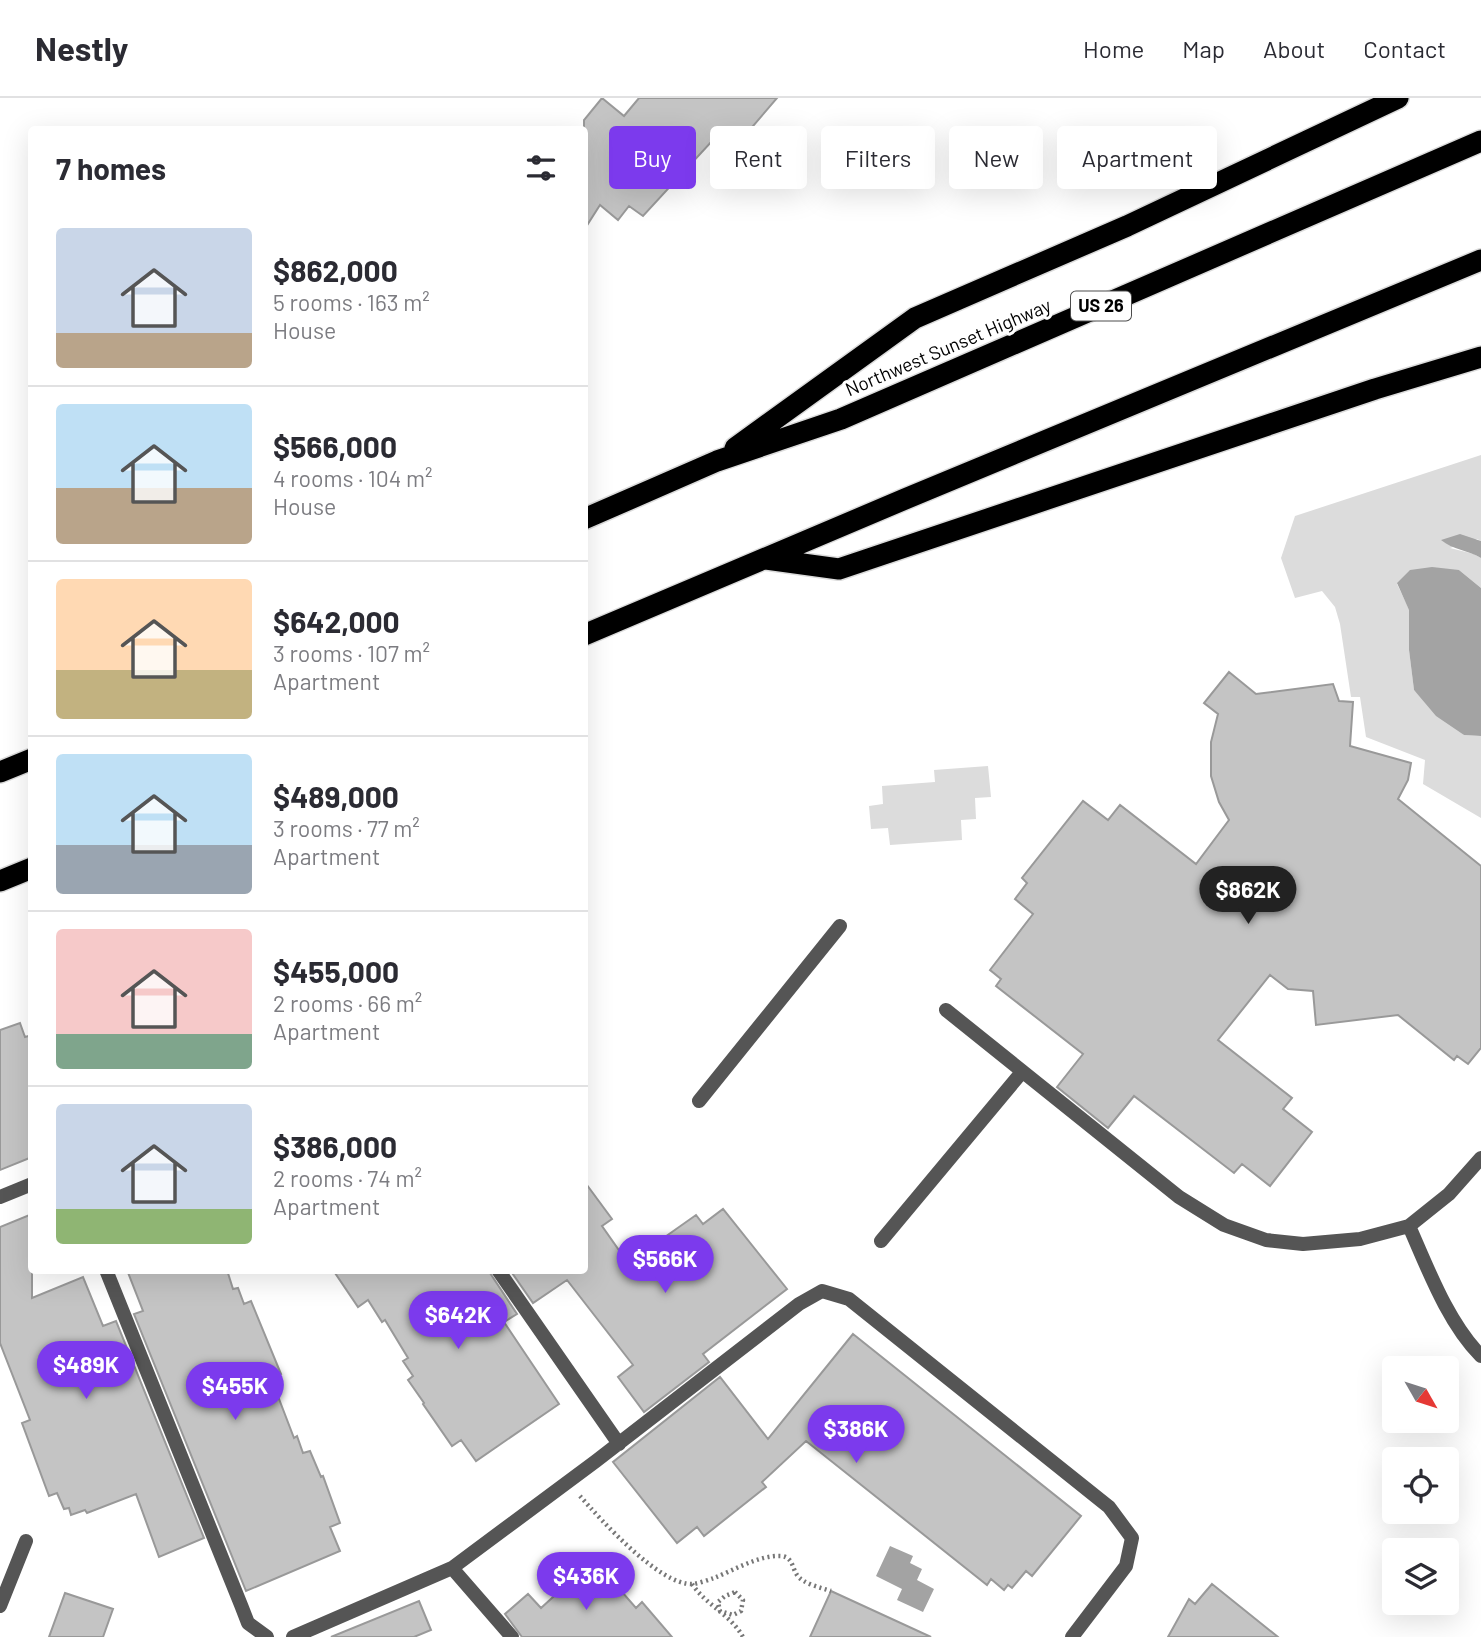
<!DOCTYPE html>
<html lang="en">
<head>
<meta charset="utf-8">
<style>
  :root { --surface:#fff; --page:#f7f7f7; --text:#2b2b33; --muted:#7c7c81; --line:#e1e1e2; --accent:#7c3aed }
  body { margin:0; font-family:Barlow,sans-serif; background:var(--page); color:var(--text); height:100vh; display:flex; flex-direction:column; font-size:26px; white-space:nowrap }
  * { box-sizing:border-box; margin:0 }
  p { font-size:23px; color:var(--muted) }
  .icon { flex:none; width:38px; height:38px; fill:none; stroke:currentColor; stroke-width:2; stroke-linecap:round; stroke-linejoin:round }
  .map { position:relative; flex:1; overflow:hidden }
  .drawer { position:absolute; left:28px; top:28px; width:560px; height:1148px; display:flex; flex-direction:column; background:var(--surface); border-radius:7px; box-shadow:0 7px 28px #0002 }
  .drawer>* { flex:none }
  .hud { position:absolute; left:609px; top:28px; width:665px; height:63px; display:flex; gap:14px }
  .needle { width:46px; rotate:129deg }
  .buttons { position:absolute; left:1382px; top:1258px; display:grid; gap:14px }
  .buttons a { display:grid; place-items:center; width:77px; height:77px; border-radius:7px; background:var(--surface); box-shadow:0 7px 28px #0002; font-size:35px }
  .price { position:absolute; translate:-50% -60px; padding:0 16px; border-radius:24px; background:var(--accent); color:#fff; font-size:23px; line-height:46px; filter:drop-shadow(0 2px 4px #0008) }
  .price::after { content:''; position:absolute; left:50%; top:42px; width:21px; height:16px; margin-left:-10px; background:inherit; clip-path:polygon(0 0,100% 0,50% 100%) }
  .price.selected { background:#222; color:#fff }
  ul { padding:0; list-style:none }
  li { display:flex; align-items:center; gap:21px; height:175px; padding:0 28px }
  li+li { border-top:2px solid var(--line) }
  li span { display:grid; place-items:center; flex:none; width:196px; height:140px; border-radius:7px; color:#555 }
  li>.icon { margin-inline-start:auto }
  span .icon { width:84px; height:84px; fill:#fffc; stroke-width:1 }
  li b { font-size:30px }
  h2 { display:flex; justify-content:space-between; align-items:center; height:84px; padding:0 28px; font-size:30px }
  .chip { padding:0 24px; border-radius:7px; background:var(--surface); box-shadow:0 7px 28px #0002; font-size:24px; line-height:63px }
  .chip.selected { background:var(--accent); color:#fff }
  header { display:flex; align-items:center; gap:42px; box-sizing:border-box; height:98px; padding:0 35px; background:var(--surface); border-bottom:2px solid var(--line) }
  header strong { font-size:33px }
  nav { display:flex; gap:38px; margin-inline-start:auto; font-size:24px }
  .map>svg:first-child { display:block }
  .green { fill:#dcdcdc }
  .water { fill:#a3a3a3 }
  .building { fill:#c4c4c4; stroke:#999; stroke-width:2 }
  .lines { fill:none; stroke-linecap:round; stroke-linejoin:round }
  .highway-casing { stroke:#dbdbdb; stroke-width:24 }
  .path { stroke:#777; stroke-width:4.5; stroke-dasharray:2 3.5; stroke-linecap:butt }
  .lane { stroke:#555; stroke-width:14 }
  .highway { stroke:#000; stroke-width:21 }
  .labels { text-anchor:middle; stroke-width:6; stroke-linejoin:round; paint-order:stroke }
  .shield { fill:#fff; stroke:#4c4c4c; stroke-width:2 }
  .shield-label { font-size:18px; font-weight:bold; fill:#000 }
  .street-label { font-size:19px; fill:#000; stroke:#fff }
</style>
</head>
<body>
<header>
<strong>Nestly</strong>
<nav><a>Home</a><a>Map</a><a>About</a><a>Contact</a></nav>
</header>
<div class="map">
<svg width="1481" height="1539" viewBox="0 0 1481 1539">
  <rect width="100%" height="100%" fill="#fff"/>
  <path class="green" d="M1481,357V443L1477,441L1450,450L1474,456L1481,460V490L1459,472L1397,486L1409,511V552L1414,592L1464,637L1481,638V720L1423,686L1425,662L1366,639L1360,599H1351L1340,526L1335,509L1322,493L1295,500L1281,460L1295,418Z
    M988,668L991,699L975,700L976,721L961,722L962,742L890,747L888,730L871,731L869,708L883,706L882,688L935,684L934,672Z"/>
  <path class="water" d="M1460,436L1481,443V460C1468,452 1453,452 1441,442Z
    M1432,469L1459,472L1481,490V638L1464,637L1436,618L1414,592L1409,552V512L1397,485L1410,472Z
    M890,1448L913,1458L910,1465L922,1471L917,1482L934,1491L923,1514L897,1502L902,1491L876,1478Z"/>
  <path class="building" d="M602,0L624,18L639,0H777L730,55L712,43L643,118L629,108L618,122L600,107L584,132V22Z
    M1229,574L1256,596L1333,586L1339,603L1353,604L1350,648L1411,665L1408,682L1398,701L1481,768V950L1468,966L1457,958L1454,962L1398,917L1316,927L1313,893L1288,891L1270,877L1218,942L1292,1000L1283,1011L1312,1034L1270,1088L1242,1066L1234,1075L1134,998L1108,1030L1057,989L1083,956L996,888L1001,881L990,872L1033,816L1015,801L1027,785L1022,780L1083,703L1108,722L1120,707L1196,766L1229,722L1219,704L1211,678V644L1218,616L1204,605Z
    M20,925L25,939L32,937V1059L0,1072V932Z
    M584,1083L612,1121L602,1128L628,1165L696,1117L703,1126L723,1111L787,1191L703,1256L709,1264L644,1314L618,1279L633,1267L567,1182L533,1205L510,1172H584Z
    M32,1116V1200L83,1179L103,1228L116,1223L204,1440L159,1459L136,1396L87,1415L85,1412L71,1417L69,1410L64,1411L57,1395L49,1398L22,1325L30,1322L0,1245V1129Z
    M127,1172H227L233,1191L238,1190L244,1206L251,1203L281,1276L271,1280L294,1340L297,1338L303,1355L310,1353L321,1379L323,1378L340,1425L330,1429L340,1453L246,1493L134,1216L143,1213Z
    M333,1172H488L517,1216L504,1224L559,1306L476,1363L461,1342L452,1348L423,1306L424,1305L408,1282L413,1278L403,1263L408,1260L385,1222L382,1224L368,1202L358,1209Z
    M853,1236L1081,1418L1032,1478L1026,1473L1012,1490L1008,1487L1004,1492L991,1481L987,1487L806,1343L762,1384L766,1389L704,1438L697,1429L677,1445L613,1364L720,1279L768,1341Z
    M587,1468H592L598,1474L602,1471L636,1510L642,1504L672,1539H522L505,1516L528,1496L541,1510Z
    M1212,1486L1278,1539H1168L1189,1501L1195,1506Z
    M831,1493L931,1539H810Z
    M65,1495L113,1511L103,1539H49Z
    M419,1503L431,1532L414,1539H331Z"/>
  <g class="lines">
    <defs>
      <path id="highway" d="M735,350L915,220L1127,128L1398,0
        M584,421L717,363L841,321L1481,43
        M766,461L839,471L1375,291L1481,259
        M584,537L905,401L1481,162
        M0,674L32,661
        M0,783L32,770"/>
    </defs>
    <use href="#highway" class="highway-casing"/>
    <path class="path" d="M580,1398C601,1422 660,1488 693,1486C700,1485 708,1482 714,1480C734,1472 759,1457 781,1458C793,1459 792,1470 797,1477C803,1486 822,1490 831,1493
      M692,1486C706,1507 731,1517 743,1539
      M735,1494L743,1502L741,1513L733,1517L720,1513L718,1504L725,1498Z"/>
    <path class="lane" d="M946,912L1179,1099L1224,1127L1266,1142L1303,1146L1360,1141L1409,1128L1449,1096L1481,1060
      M699,1003L840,828
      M0,1099L32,1086
      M1409,1128C1428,1171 1448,1225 1481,1258
      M881,1143L1022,974
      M106,1172L241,1507L248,1525L267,1539
      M498,1172L619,1346
      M452,1470L512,1539
      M0,1508L26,1443
      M293,1539L452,1470L596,1363L799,1206L822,1193L849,1201L1109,1409L1132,1440L1126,1468L1072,1539"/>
    <use href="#highway" class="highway"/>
  </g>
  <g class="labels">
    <rect class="shield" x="1071" y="193.5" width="60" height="29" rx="5"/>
    <g class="shield-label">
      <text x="1101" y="214">US 26</text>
    </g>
    <g class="street-label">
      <text transform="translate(948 249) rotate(-23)" y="7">Northwest Sunset Highway</text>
    </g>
  </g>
</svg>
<div class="buttons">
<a><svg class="needle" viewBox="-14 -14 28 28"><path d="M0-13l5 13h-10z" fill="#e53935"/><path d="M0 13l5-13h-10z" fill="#7c7c81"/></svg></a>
<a><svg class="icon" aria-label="locate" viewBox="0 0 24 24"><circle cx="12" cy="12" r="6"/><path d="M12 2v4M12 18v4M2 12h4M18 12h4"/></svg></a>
<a><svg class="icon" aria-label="layers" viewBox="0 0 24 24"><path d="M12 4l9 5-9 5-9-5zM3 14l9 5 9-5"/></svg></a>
</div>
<b class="price selected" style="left:1248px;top:828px">$862K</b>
<b class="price" style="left:665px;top:1197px">$566K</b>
<b class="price" style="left:458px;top:1253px">$642K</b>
<b class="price" style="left:86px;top:1303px">$489K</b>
<b class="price" style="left:235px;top:1324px">$455K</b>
<b class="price" style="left:856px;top:1367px">$386K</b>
<b class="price" style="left:586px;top:1514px">$436K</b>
<div class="hud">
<a class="chip selected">Buy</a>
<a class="chip">Rent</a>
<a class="chip">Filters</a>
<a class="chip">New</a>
<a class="chip">Apartment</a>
</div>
<section class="drawer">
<h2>7 homes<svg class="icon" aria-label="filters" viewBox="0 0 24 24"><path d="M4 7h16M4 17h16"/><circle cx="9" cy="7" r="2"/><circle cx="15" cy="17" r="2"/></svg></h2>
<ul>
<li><span style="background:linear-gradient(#c9d6e8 75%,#b9a48a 0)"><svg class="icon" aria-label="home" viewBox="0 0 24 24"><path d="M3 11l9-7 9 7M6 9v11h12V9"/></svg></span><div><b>$862,000</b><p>5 rooms · 163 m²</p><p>House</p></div></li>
<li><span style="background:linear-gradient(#bfe0f5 60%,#b9a48a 0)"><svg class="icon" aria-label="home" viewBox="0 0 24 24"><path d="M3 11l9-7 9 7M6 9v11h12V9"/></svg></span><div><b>$566,000</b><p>4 rooms · 104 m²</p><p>House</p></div></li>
<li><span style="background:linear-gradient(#ffd9b3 65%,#c2b280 0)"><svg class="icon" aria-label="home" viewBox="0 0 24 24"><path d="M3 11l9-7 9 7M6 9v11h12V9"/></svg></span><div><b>$642,000</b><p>3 rooms · 107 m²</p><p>Apartment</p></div></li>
<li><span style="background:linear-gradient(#bfe0f5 65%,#9aa5b1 0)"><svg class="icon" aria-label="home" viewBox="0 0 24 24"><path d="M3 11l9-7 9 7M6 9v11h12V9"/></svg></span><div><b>$489,000</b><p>3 rooms · 77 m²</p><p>Apartment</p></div></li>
<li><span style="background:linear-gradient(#f6c9c9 75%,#7fa58c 0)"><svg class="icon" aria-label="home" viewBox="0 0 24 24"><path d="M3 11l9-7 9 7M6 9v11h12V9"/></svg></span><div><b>$455,000</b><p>2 rooms · 66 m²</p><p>Apartment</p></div></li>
<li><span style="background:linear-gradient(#c9d6e8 75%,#8fb573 0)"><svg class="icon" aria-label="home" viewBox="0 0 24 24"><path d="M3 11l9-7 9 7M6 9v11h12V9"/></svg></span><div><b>$386,000</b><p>2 rooms · 74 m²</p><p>Apartment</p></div></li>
</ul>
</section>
</div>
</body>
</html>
